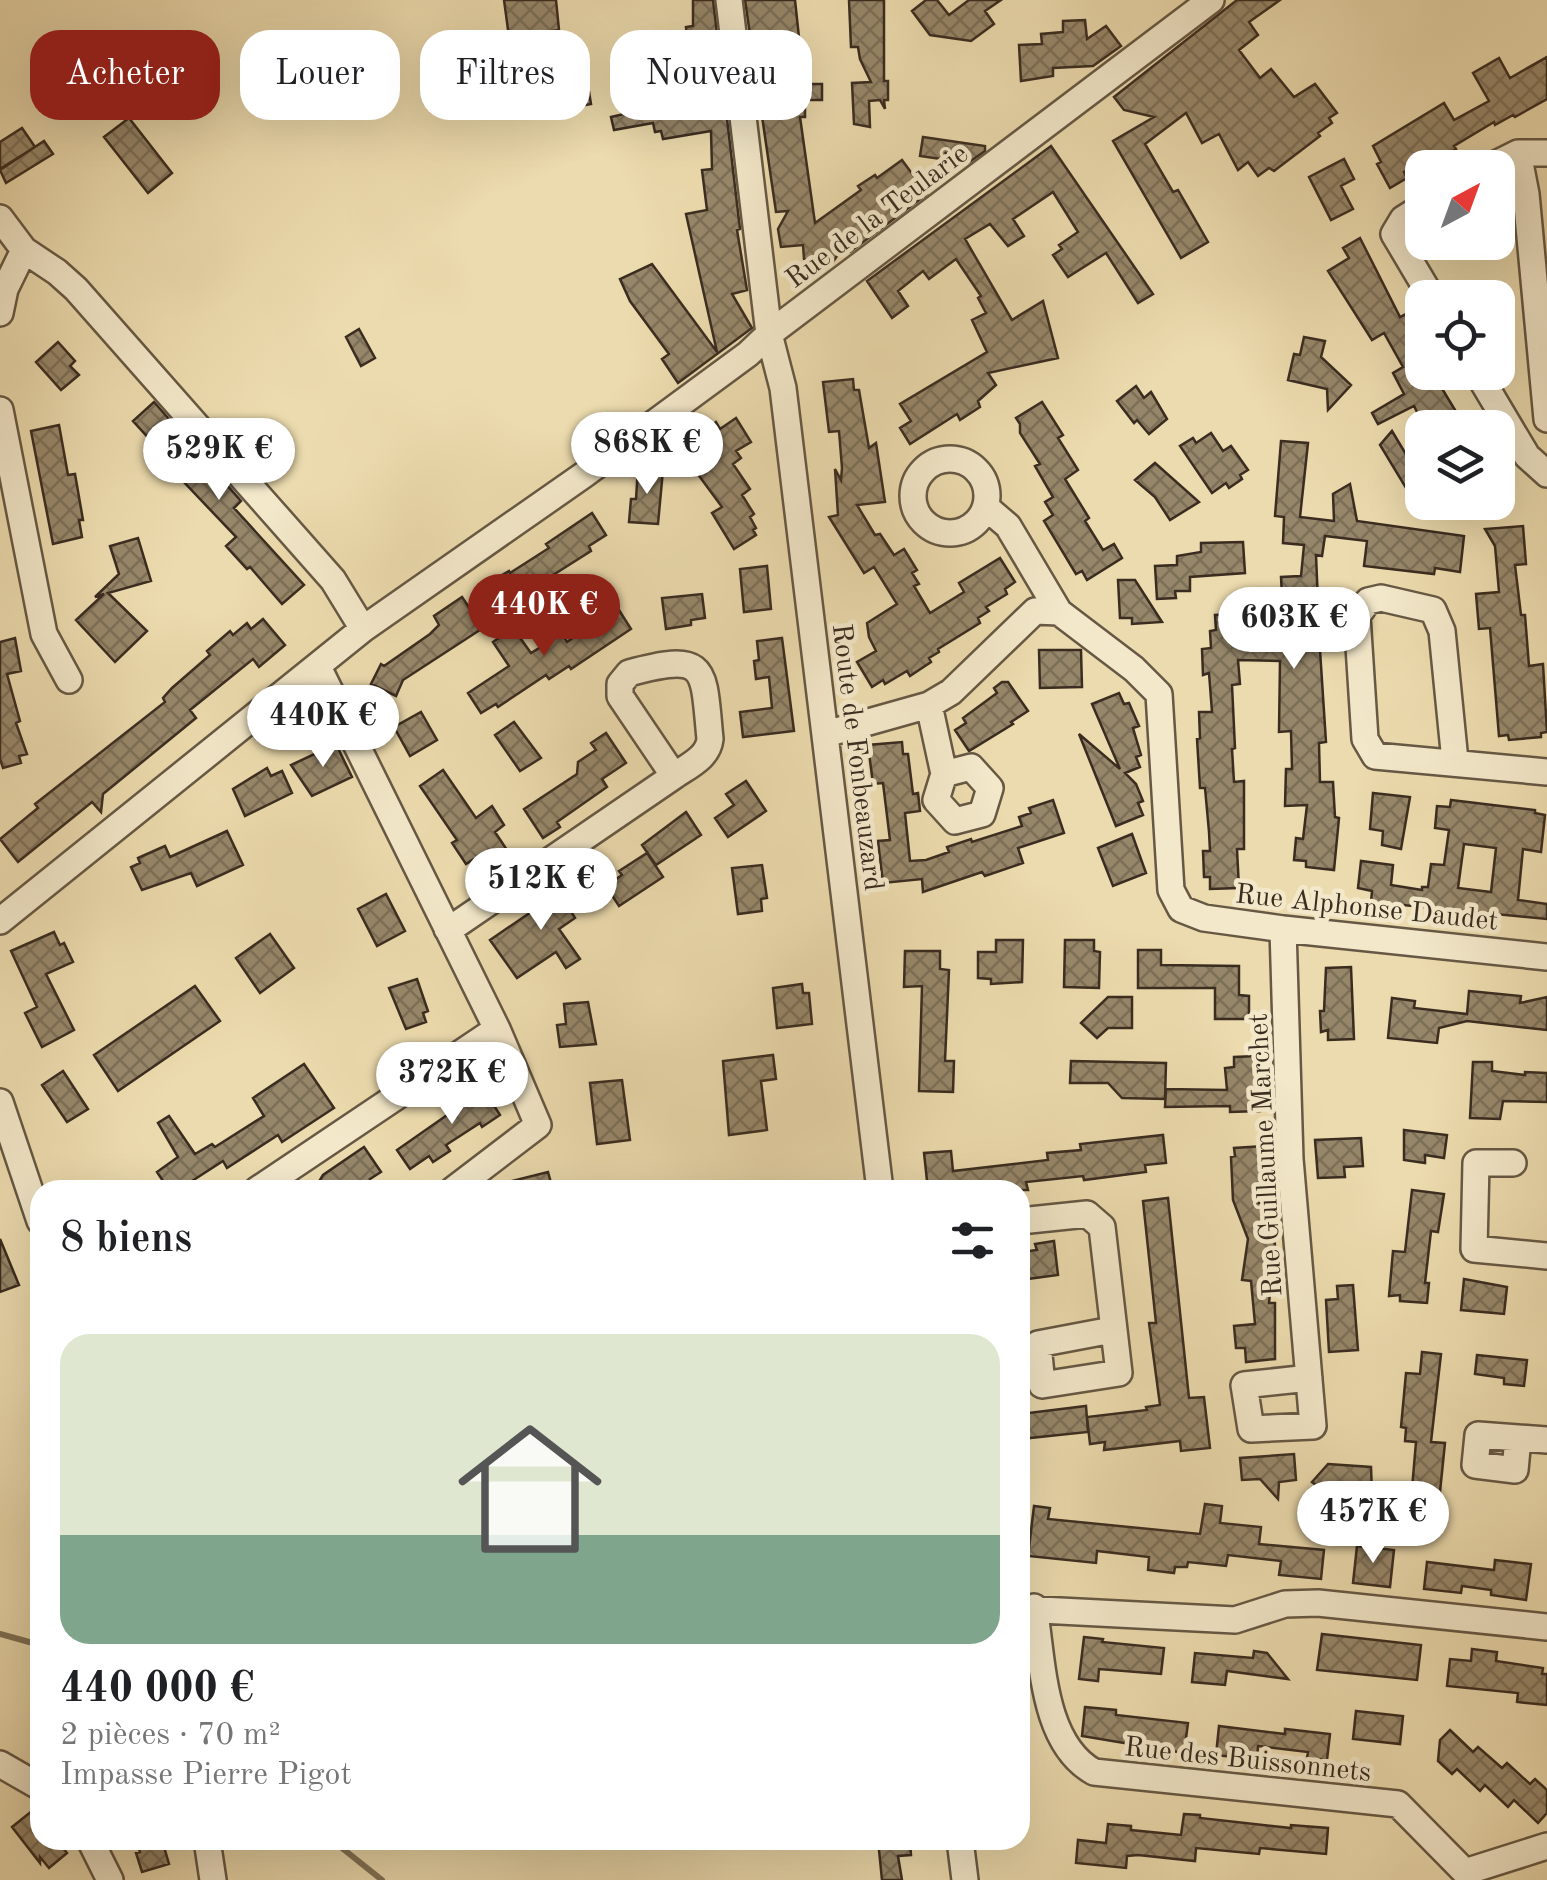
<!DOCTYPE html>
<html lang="fr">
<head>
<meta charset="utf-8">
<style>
  :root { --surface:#fff; --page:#f2f2f2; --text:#202124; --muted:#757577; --line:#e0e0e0; --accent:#8f2418 }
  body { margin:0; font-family:"Old Standard TT",serif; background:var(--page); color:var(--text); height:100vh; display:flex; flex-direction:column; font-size:38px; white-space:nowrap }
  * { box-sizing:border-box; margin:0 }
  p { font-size:32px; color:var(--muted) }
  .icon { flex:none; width:55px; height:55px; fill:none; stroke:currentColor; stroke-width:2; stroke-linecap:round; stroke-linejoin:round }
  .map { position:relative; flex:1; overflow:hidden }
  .sheet { position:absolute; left:30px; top:1180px; width:1000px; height:670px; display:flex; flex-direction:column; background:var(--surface); border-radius:30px; box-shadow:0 10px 40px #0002 }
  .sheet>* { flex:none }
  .guide { position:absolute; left:30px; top:30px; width:1000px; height:90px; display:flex; gap:20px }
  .needle { width:65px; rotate:41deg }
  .fabs { position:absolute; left:1405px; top:150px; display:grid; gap:20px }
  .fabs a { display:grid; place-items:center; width:110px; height:110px; border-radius:20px; background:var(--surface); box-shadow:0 10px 40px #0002; font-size:50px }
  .price { position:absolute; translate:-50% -85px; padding:0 22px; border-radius:35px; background:#fff; color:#222; font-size:32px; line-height:65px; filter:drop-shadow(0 2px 5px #0008) }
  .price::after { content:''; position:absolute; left:50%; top:60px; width:30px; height:22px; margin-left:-15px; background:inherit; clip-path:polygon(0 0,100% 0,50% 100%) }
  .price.active { background:var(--accent); color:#fff }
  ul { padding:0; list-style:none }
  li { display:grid; align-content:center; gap:20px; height:530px; padding:0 30px }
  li+li { border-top:2px solid var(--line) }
  li span { display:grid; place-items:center; height:310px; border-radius:30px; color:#555 }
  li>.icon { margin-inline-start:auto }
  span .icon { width:180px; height:180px; fill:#fffc; stroke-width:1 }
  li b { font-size:42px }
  h2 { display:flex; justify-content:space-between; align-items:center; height:120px; padding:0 30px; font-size:42px }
  .chip { padding:0 35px; border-radius:30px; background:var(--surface); box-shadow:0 10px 40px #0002; font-size:35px; line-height:90px }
  .chip.active { background:var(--accent); color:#fff }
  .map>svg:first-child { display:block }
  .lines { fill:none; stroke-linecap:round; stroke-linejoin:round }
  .stream { stroke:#807258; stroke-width:6 }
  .building { fill:url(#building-cross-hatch); stroke:#3a2c20; stroke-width:2.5; fill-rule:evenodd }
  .minor-casing { stroke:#665844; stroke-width:30 }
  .minor { stroke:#f3e8ca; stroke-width:25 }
  .labels { text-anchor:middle; stroke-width:9; stroke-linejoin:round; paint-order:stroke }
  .street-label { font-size:28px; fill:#3a2c20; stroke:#f3e8ca }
</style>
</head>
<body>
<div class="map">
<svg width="1547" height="1880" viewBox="0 0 1547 1880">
  <defs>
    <pattern id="building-cross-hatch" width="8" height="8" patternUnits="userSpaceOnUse" patternTransform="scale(2.5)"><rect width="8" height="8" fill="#97876a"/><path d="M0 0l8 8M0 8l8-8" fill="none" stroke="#7c6f57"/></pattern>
  </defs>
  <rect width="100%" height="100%" fill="#ecdbae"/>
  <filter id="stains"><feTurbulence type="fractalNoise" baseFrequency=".002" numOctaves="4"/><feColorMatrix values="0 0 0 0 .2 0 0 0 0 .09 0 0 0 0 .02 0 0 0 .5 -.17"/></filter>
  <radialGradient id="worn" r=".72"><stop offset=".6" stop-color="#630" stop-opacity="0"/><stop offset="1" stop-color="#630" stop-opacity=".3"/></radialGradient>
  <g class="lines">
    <path class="stream" d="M0,1634L40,1645
      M332,1840L382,1880"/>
  </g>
  <path class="building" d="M504,0H556L559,30L509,37Z
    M693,0H713L740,229L737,230L747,290L732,294L752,328L678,383L662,359L669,354L630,301L620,279L652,264L717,352L686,214L707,210L702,170L712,169L711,131L663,139L661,131L655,132L653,123L614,130L611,117L642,110L640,97L678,90L676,65L690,63L686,27L693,26Z
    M745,0H795L804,84H822V100H805V117H800L815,223L861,190L858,186L875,175L877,178L902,160L927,194L850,252L841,250L833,262L804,259L803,245L781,247L778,229L788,211L776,212Z
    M849,0H884V81H888V100H884L885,109L880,100L869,101L870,127L854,124L852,83L871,82L860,59L858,47H851Z
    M926,0H937L949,15L969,0H1001L985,11L994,24L971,41L930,35L912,11Z
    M1237,0H1280L1249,22L1258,35L1239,50L1260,78L1271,69L1294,97L1315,84L1337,113L1329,118L1332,123L1318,133L1320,136L1274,171L1269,168L1258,176L1248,162L1238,170L1219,134L1202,143L1186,113L1145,144L1173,192L1178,190L1208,242L1181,258L1113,141L1154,117L1124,110L1114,97Z
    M1085,20L1087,39L1106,26L1121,46L1093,66L1053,68V76L1021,81L1019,45L1042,44L1041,34L1063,32V21Z
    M1547,57V99L1515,117L1513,115L1495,125L1494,122L1454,146L1456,149L1441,157L1438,152L1404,172L1407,178L1390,188L1377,164L1381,162L1373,146L1444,103L1454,120L1489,101L1473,73L1499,58L1510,78Z
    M586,73L591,104L532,115L526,82Z
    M129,118L172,173L148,193L104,137Z
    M22,128L35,147L0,169V142Z
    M923,137L985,146V151L968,163L920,156Z
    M44,141L53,154L6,183L0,170Z
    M1051,146L1153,294L1138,303L1106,253L1068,277L1053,255L1062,249L1059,245L1078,232L1053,192L1013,219L1024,236L1008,246L990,224L965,239L1012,320L1043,301L1058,358L988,373L996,385L978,401L980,407L960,420L957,414L910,444L900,428L911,421L900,404L987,352L972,320L986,313L978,298L981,296L956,259L929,279L923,271L898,291L908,306L892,318L867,281Z
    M1344,159L1354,179L1341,186L1353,209L1331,220L1309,177Z
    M1360,238L1400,317L1406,314L1422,343V372H1436L1444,386L1441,387L1466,428H1425L1414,406L1378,424L1372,413L1404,394L1393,373L1403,367L1384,333L1372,340L1328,271L1349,258L1343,248Z
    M359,329L375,358L361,366L346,337Z
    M1304,337L1325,341L1321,357L1351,385L1328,410L1327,389L1288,380L1294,354L1300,355Z
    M58,342L75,361L70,366L79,375L61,390L36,362Z
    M853,379L854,390H859L869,448L876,443L885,502L857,505L875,535L880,534L894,555L904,549L917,570L912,573L919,584L914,586L930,613L964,592L959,583L1000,558L1015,582L1005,589L1007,594L986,607L989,611L978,618L980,623L938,649L939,652L929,658L931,662L910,676L907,671L885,684L883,680L872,687L857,662L876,651L869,637L867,623L897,604L874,567L864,573L829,517L838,515L835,469L841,480L842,468L839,431L829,432L823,382Z
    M1136,386L1144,398L1151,392L1167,419L1149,434L1137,420L1134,423L1117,401Z
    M154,402L241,501L234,508L304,585L282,604L250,567L247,569L226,546L236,537L181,479L184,477L133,421Z
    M1042,402L1063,435L1058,438L1078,470L1065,479L1089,518L1085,521L1103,550L1114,544L1122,558L1087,580L1082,571L1076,574L1044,521L1053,515L1045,502L1053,497L1035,466L1040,464L1020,433V424L1016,418Z
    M736,418L751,442L736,451L741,458L733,464L750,489L742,495L754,514L750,517L756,528L753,530L756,535L734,549L712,513L722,507L683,454L697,445L692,438L716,422L720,429Z
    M59,425L68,475L75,474L83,520H79L82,537L53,544L31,431Z
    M1392,431L1410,461L1406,488L1380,445Z
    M1211,433L1223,451L1231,446L1248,470L1240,475L1242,479L1229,488L1226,483L1212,493L1180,446L1193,438L1196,443Z
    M1281,441L1308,443L1300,517L1334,521L1333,494L1350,484L1357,521L1464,536L1460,572L1435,568L1434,574L1364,566L1367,541L1325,536L1322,556L1316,555L1318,602H1323L1325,650H1320L1326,742L1319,743L1320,782H1333L1335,817L1339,818L1334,870L1306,867V861L1294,860L1296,838L1303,839L1307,805L1285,806L1286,769H1292L1291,731L1279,732L1280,661L1238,660L1240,684L1232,685L1235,748L1232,749L1234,782L1244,781V849H1237L1239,888L1210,889V877H1204L1203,851H1210L1209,832L1205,788H1200L1197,739L1200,738L1199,712H1212L1209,673L1203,675L1202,649L1211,648L1210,631L1216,630L1215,615L1251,613L1254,642L1290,641L1288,596H1282L1281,577L1301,576L1304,545L1283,543L1284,517L1275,516Z
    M1155,463L1199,502L1170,520L1155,497L1135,480Z
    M638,468L663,470L658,524L629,522L631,499H636Z
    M592,513L606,535L589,546L591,551L523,594L526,606L514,614L492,581L509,571L510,573L549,548L546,544Z
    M1523,526L1526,564L1515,565L1521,615H1525L1529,666L1543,664L1547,732L1541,733V737L1509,740L1508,735L1499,736L1490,628L1479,629L1476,594L1499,592L1495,546L1485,529Z
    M138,538L151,581L108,593L147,631L115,662L76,620L104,594L95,597L119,574L110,546Z
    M1243,542L1245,573L1190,577V591H1175L1176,598L1157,599L1155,566L1177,565V556L1201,552V543Z
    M767,566L771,609L744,612L740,569Z
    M1118,580H1135L1162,622L1132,624V618H1120Z
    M702,594L705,618L691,620V625L666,629L662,598Z
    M462,597L483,628L403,680L396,696L371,684L381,664L384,666L430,634L439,625L434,616Z
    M617,607L631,629L571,669L569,666L549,679L546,675L498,707L496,704L481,713L468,693L509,666L493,642L513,628L531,653L562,634L567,642Z
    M263,619L285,645L259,667L253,659L190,710L196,718L103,794L101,812L92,802L18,862L0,839L38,808L35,804L165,702L163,698L172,688L210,655L207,651L230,631L233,635L247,623L251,629Z
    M15,638L21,671L7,674L20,721L16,723L27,754L19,756L21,763L3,768L0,759V642Z
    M782,638L794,731L743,737L740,712L772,708L769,677L756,679L754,661L759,660L757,641Z
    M1039,650H1081L1082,687L1040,688Z
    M1002,682H1008L1028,711L1011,722L1013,724L969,751L955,730L966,723L963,718L997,693L994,688Z
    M1119,693L1124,704L1129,703L1139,726L1133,728L1141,755L1136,757L1140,767L1125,773L1136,784L1143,801L1138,803L1143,815L1116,826L1079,734L1120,769L1092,704Z
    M421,712L437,740L410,756L394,727Z
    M514,722L541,758L520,771L495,735Z
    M606,733L626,763L602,779L607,787L557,822L560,827L543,838L524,809L577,774L578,762L596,750L591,743Z
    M902,742L903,754H908L913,794L918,793L920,811L905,813L910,861L926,860L949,852L947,847L971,839L972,842L1022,826L1019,817L1031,813L1029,808L1053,800L1064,833L1018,848L1023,863L985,876L982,872L923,892L922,879L883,883L878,841L890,840L883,783L873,784L868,745Z
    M336,744L352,777L312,796L291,765Z
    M267,768L271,776L282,771L292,793L245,816L233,789Z
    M443,770L476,818L492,806L504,825L495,832L511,856L483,873L474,859L466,864L452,843L457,840L420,786Z
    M746,781L766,811L728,837L715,818L734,805L726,794Z
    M1373,793L1410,797L1401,849L1382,845L1383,831L1370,829Z
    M1451,800L1535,810V813L1545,815L1541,852L1523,849L1518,900L1547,904V919L1371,902L1372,891L1358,888L1361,861L1393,865L1391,885L1422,890V887H1428L1431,864L1444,865L1449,830L1435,828L1437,806L1450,807ZM1464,844L1496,848L1491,892L1458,888Z
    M686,812L701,835L656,865L642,845Z
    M227,831L243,865L197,886L191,873L142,890L131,867L140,863L138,858L165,846L170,857Z
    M1132,834L1146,873L1113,886L1098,848Z
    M647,853L663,877L619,906L606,886L622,875L619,871Z
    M762,865L767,898L761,899L762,911L738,914L732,868Z
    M575,882L588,901L572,913L575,918L559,929L580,959L566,968L556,952L517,978L490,940Z
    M386,894L405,931L377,946L358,909Z
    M54,932L60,945L64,943L73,962L46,974L74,1030L42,1047L25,1013L37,1007L11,951Z
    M270,934L294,968L260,993L236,958Z
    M996,940H1023L1022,982L991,984V979L978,978V952H996Z
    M1065,940H1094V951L1100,952L1099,988L1064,987Z
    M1138,950H1161V965L1239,966V995L1249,996V1019H1215V988H1138Z
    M905,951H940V969L949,970L945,1061H954L953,1092L919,1091L922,986L904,987Z
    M1351,967L1354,1039L1328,1040V1030L1321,1032L1320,1011H1324L1326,968Z
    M417,979L428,1011L423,1013L426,1022L406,1029L389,988Z
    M802,984L803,993H809L812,1024L777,1028L773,988Z
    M195,986L220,1021L118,1091L94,1055Z
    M1469,991L1521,996L1520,1003L1547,997V1030L1467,1021L1439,1028L1437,1043L1388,1038L1392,998L1415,1001L1414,1008L1467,1014Z
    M1108,997H1132V1028H1108L1097,1038L1081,1023Z
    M588,1002L596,1044L560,1047L557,1025L566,1024L564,1004Z
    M773,1055L776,1079L761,1081L767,1130L729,1135L723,1061Z
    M1257,1056L1260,1111L1230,1112V1106L1165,1107L1166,1089L1227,1090L1225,1068L1234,1067V1057Z
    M1071,1061L1166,1063L1165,1099L1122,1098L1108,1083H1070Z
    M1473,1062H1492V1071L1525,1075V1072L1547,1073V1102L1503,1101L1500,1119L1470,1118Z
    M304,1064L334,1108L282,1142L278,1135L227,1168L223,1161L192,1181L199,1190H169L157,1172L178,1157L158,1123L169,1116L195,1154L212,1144L215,1147L264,1116L253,1098Z
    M63,1071L88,1109L67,1122L42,1085Z
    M482,1079L495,1098L491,1101L500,1115L482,1127L480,1123L446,1145L450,1151L433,1162L429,1156L410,1169L397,1150L470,1099L464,1091Z
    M622,1080L630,1140L597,1144L590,1083Z
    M1404,1130L1447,1135L1444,1158L1425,1155V1163L1404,1160Z
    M1163,1135L1166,1163L1145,1165L1146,1172L1084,1180L1083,1176L1026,1182L1028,1190H928L924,1153L951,1151L953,1171L1048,1160L1047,1153L1081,1150L1080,1144Z
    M1361,1138L1363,1166L1344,1167L1345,1177L1318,1178L1315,1140Z
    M1264,1146L1265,1166H1261L1264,1223L1271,1221L1275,1245L1269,1303H1275V1359L1246,1362L1245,1348H1236L1234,1326L1255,1324L1251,1281L1242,1280L1248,1239L1233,1200L1231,1157L1235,1156L1234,1148Z
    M364,1147L381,1172L370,1179L373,1183L363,1190H314L323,1175Z
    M548,1172L553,1190H501L500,1184Z
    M1412,1190L1444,1194L1438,1232L1431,1231L1425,1283H1429L1427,1303L1400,1301V1295L1389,1296L1393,1251L1405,1252Z
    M1168,1198L1189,1398L1204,1397L1210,1448L1181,1451L1180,1441L1104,1450L1105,1442L1090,1444L1087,1417L1147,1410L1146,1407L1160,1405L1149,1323H1156L1143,1201Z
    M0,1239L19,1285L0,1292Z
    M1054,1241L1058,1275L1020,1280V1252L1037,1250L1035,1244Z
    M1464,1279L1507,1287L1504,1314L1461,1310Z
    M1353,1285L1358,1350L1329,1352L1326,1300L1338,1299L1337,1286Z
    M1422,1352L1441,1354L1431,1442L1445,1443L1440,1492L1412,1489L1416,1442L1405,1441L1406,1428L1401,1427L1406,1373L1420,1374Z
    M1477,1355L1527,1360L1524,1386L1504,1384V1378L1475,1374Z
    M1086,1406L1088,1432L1020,1439V1414Z
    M1294,1454L1296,1480L1279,1482L1278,1499L1260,1479L1242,1480L1240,1458Z
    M1328,1464L1371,1467L1372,1494H1354L1355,1499H1334L1312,1482Z
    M1205,1504L1222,1506L1220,1523L1261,1527L1259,1544L1324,1550L1321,1579L1279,1575L1281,1561L1228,1555L1226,1566L1188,1562L1187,1567H1175L1174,1573L1148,1570L1149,1557L1097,1551L1096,1563L1028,1556L1034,1506L1050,1508L1048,1519L1200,1534Z
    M1357,1546L1394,1550L1390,1587L1353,1583Z
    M1495,1560L1531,1564L1526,1600L1491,1595V1590L1462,1586L1461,1593L1424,1589L1427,1562L1494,1570Z
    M1322,1634L1421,1645L1417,1680L1317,1670Z
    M1084,1637L1103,1639L1102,1642L1164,1648L1161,1674L1099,1669L1098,1681L1079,1679Z
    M1472,1649L1497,1652L1496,1661L1543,1668L1542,1674H1547V1705L1517,1702L1518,1693L1447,1686L1450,1659L1471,1661Z
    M1254,1651L1267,1653L1288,1679L1227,1671L1225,1685L1192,1682L1195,1653L1253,1658Z
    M1085,1707L1116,1710V1715L1188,1723L1184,1753L1082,1736Z
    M1356,1711L1403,1716L1400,1744L1353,1739Z
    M1219,1726L1285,1734V1729L1330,1734L1327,1760L1307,1758L1308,1752L1258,1746L1257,1760L1216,1755Z
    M1450,1730L1473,1752L1478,1747L1502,1768L1507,1763L1530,1784L1535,1779L1547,1790V1813L1538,1823L1514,1800L1508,1807L1485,1785L1480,1791L1457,1769L1452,1774L1438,1761L1440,1740Z
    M32,1811L40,1820V1840H57L67,1853L49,1868L40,1857V1863L12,1827Z
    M1184,1814L1200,1815V1818L1291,1828V1825L1328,1828L1326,1854L1260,1848L1259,1854L1196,1848L1195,1861L1138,1855L1127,1856L1126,1868L1076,1863L1078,1840L1106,1843L1108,1824L1131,1826V1830L1181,1835Z
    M136,1840H162L169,1864L142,1872L136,1853L140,1852Z
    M878,1840H910L911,1855L898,1856L902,1880H882Z"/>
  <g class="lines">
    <defs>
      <path id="minor" d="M729,0L769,334L783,388L880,1190
        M1518,153L1526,194L1547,419
        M1488,168L1518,153H1547
        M1422,207L1403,219L1394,234L1432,298
        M0,218L24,250L57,272L76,289L333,580L363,629
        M0,313L5,289L24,250
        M1477,372L1527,456L1547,474
        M0,410L44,634L69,680
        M913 496a37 37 0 1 1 74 0a37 37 0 1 1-74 0Z
        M987,508L1008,526L1059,612
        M929,705L944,774L936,800L955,821L982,814L990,788L971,767L944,774
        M826,734L929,705L951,692L1035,611L1059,612L1134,669L1159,694L1171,890L1181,909L1204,918L1283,929L1547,957
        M1455,761L1442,631L1433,610L1381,598L1368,601L1357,616L1365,739L1375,756L1547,772
        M0,921L363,629L585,474L748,354L769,334L1211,0
        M447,929L456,925L674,776C688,766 708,758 710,739C703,668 709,651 629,673L620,684V696L674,776
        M1283,929L1290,1159L1313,1426L1251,1429L1244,1385L1309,1378
        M0,1102L40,1221
        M1513,1163H1476L1474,1249L1547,1256
        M257,1190L497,1029L322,675L316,669
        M453,1190L538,1125L497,1029
        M1020,1221L1087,1214L1102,1227L1119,1373L1042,1385L1038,1344L1112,1330
        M1518,1438L1515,1470L1475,1465L1478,1435L1547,1440
        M1034,1607C1043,1661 1042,1743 1094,1772L1398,1804L1465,1872
        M1021,1609L1235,1620L1285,1604L1318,1603L1547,1627
        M0,1764L40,1787
        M90,1840L110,1880
        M207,1840L213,1880
        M960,1840L965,1880
        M1465,1872L1547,1846"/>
    </defs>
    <use href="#minor" class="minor-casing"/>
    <use href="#minor" class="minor"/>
  </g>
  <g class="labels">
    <g class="street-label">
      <text transform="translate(876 215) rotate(-37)" y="10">Rue de la Teularie</text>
      <text transform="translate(859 757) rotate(83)" y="10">Route de Fonbeauzard</text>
      <text transform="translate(1367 906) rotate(6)" y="10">Rue Alphonse Daudet</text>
      <text transform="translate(1264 1155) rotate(-93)" y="10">Rue Guillaume Marchet</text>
      <text transform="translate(1248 1758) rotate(6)" y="10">Rue des Buissonnets</text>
    </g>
  </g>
  <rect width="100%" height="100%" filter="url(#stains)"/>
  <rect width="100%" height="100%" fill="url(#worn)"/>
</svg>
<div class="fabs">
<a><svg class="needle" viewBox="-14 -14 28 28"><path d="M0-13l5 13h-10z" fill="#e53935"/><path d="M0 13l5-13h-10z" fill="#757577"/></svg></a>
<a><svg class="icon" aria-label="locate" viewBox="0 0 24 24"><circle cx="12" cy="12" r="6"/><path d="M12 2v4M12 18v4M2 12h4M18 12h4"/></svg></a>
<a><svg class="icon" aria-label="layers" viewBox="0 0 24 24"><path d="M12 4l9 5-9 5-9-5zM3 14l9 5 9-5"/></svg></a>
</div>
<b class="price" style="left:647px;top:497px">868K €</b>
<b class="price" style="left:219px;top:503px">529K €</b>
<b class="price active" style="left:544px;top:659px">440K €</b>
<b class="price" style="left:1294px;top:672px">603K €</b>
<b class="price" style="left:323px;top:770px">440K €</b>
<b class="price" style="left:541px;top:933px">512K €</b>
<b class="price" style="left:452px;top:1127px">372K €</b>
<b class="price" style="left:1373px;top:1566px">457K €</b>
<div class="guide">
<a class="chip active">Acheter</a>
<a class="chip">Louer</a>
<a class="chip">Filtres</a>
<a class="chip">Nouveau</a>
</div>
<section class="sheet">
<h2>8 biens<svg class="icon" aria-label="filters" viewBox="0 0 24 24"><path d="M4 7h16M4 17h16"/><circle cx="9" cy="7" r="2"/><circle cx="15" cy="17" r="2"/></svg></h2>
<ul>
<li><span style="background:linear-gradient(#dfe7d0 65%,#7fa58c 0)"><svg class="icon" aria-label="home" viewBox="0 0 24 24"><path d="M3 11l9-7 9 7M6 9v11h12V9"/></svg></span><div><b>440 000 €</b><p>2 pièces · 70 m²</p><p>Impasse Pierre Pigot</p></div></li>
</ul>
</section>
</div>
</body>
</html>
